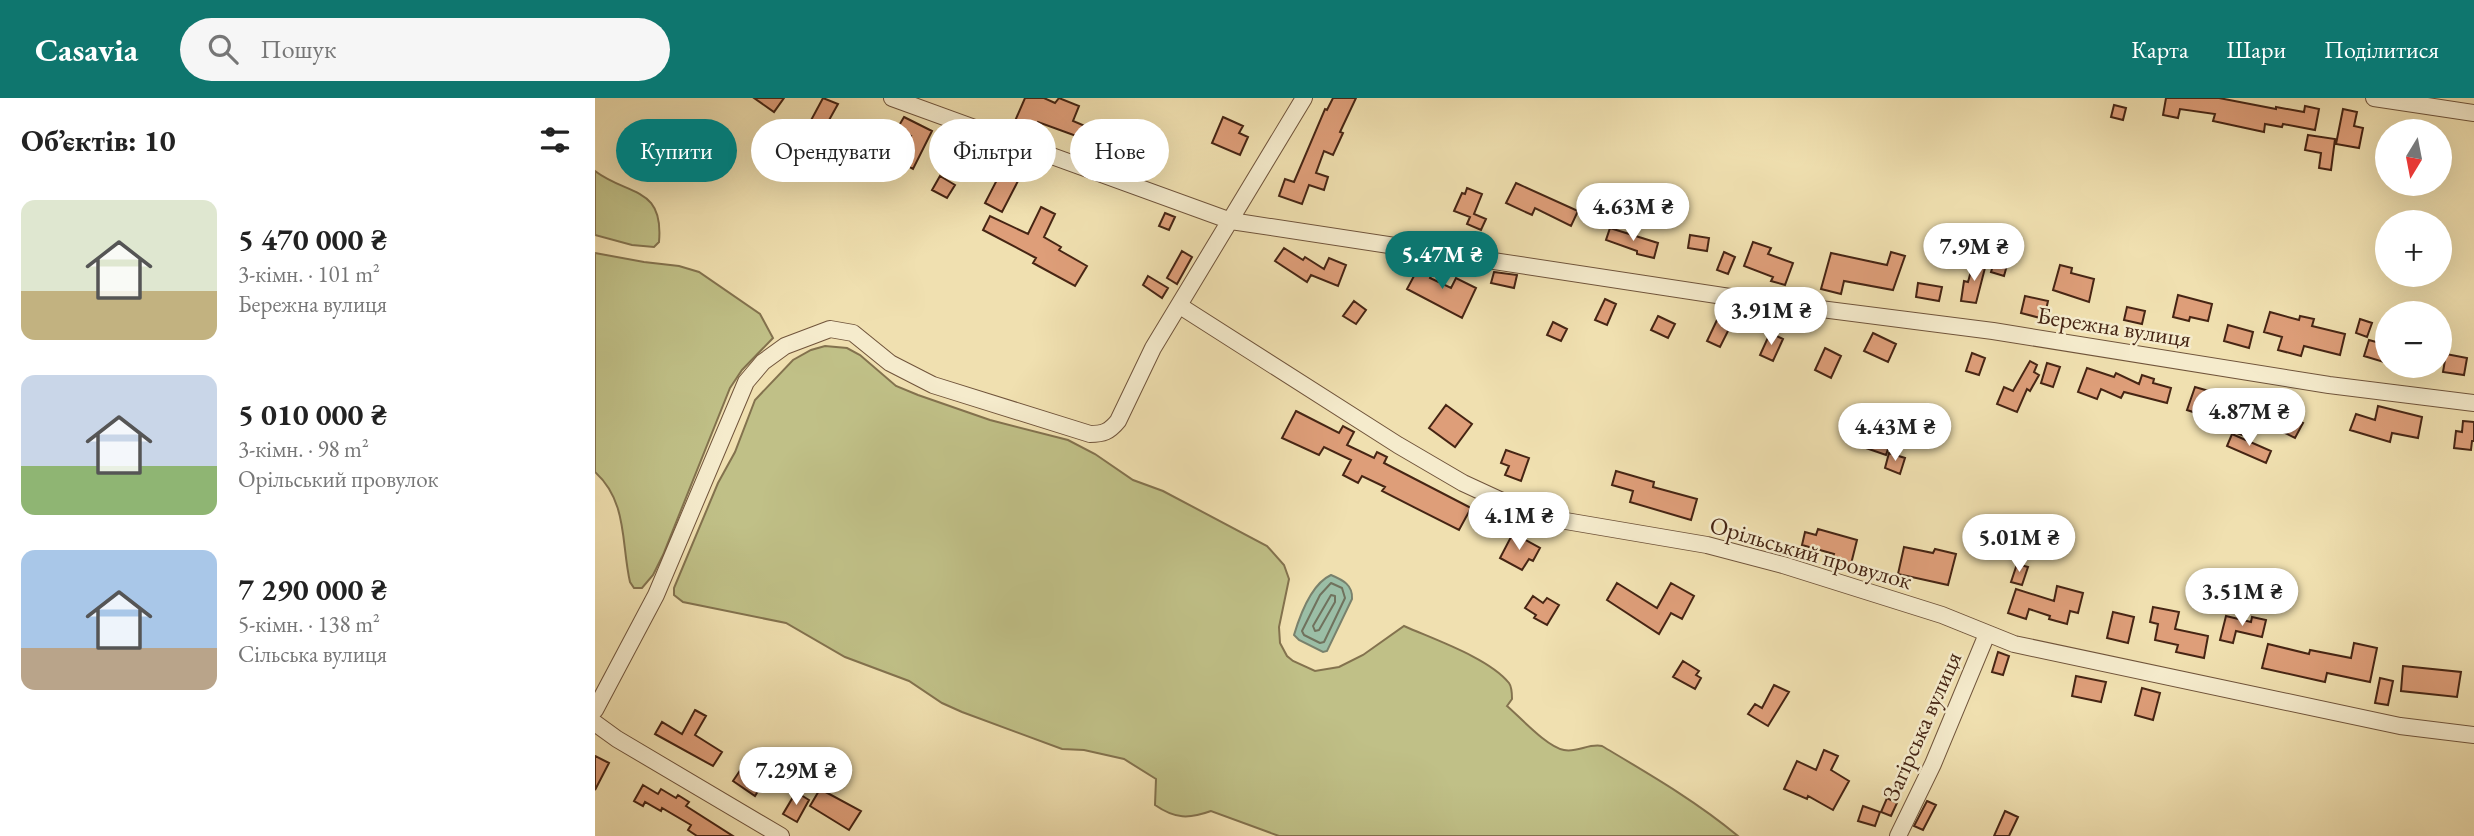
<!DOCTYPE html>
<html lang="uk">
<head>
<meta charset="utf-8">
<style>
  :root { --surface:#fff; --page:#f6f6f6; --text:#222; --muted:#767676; --accent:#0f766e }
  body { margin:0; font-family:"EB Garamond",serif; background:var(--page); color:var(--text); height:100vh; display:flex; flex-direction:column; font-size:26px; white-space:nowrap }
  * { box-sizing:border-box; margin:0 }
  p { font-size:23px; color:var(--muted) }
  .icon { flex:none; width:38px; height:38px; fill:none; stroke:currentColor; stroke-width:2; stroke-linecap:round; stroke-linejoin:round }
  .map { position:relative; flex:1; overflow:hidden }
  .panel { display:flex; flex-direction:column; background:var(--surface); width:595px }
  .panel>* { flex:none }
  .banner { position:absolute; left:21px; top:21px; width:665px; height:63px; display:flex; gap:14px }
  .needle { width:46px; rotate:190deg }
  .tools { position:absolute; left:1780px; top:21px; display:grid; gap:14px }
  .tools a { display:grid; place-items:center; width:77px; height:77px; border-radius:50%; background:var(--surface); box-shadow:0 7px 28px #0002; font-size:35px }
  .price { position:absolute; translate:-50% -60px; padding:0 16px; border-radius:24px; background:#fff; color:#222; font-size:23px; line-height:46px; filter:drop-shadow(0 2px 4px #0008) }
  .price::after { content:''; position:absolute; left:50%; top:42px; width:21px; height:16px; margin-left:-10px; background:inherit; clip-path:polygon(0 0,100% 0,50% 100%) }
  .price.selected { background:var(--accent); color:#fff }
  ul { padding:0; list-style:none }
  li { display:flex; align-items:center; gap:21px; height:175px; padding:0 21px }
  li span { display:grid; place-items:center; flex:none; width:196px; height:140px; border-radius:14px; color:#555 }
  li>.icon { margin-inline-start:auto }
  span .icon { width:84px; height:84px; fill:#fffc; stroke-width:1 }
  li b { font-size:30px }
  h2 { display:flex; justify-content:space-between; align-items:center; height:84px; padding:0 21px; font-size:30px }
  .pill { padding:0 24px; border-radius:32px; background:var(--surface); box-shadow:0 7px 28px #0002; font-size:24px; line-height:63px }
  .pill.selected { background:var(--accent); color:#fff }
  header { display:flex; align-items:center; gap:42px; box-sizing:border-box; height:98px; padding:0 35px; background:var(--accent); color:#fff }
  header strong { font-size:33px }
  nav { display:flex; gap:38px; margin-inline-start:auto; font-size:24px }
  .search { width:490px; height:63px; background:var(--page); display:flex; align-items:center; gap:18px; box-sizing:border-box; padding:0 24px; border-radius:38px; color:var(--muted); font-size:26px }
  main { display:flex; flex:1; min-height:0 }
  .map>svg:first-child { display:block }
  .green { fill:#c0c087; stroke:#83724e; stroke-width:2 }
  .water { fill:#9bbea6; stroke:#79816c; stroke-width:2 }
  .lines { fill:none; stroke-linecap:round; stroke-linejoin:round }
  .shore { stroke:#70725d; stroke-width:2 }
  .building { fill:#de9e79; stroke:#462514; stroke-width:2 }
  .minor-casing { stroke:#70543b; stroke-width:18 }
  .minor { stroke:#f5ebcc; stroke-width:16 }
  .labels { text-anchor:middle; stroke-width:5; stroke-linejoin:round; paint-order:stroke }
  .street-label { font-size:24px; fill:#462514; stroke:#f5ebcc }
</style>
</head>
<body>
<header>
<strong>Casavia</strong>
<div class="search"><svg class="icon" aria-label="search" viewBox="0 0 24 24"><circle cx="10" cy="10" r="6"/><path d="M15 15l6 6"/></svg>Пошук</div>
<nav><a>Карта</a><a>Шари</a><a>Поділитися</a></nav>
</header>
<main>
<section class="panel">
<h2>Об’єктів: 10<svg class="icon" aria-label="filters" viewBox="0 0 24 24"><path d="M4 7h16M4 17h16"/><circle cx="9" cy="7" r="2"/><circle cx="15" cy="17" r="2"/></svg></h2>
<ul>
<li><span style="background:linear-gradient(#dfe7d0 65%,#c2b280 0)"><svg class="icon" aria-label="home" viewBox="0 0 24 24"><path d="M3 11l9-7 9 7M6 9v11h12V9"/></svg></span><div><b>5 470 000 ₴</b><p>3-кімн. · 101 m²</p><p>Бережна вулиця</p></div></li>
<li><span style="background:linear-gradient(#c9d6e8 65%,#8fb573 0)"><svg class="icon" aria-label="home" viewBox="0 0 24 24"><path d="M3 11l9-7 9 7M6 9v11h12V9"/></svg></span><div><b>5 010 000 ₴</b><p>3-кімн. · 98 m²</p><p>Орільський провулок</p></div></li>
<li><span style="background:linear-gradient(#a9c7e8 70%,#b9a48a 0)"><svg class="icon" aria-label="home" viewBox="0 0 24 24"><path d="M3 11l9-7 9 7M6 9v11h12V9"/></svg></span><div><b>7 290 000 ₴</b><p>5-кімн. · 138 m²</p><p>Сільська вулиця</p></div></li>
</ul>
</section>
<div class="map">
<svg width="1879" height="738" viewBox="0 0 1879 738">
  <rect width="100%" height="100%" fill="#f0e0b0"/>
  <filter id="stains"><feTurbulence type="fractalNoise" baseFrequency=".00286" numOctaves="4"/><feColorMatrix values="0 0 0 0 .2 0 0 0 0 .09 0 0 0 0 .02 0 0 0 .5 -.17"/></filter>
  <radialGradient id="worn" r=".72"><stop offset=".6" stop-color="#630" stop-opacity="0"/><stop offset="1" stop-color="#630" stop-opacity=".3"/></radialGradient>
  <path class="green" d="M0,73C33,98 69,88 64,144L59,149L37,147L0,137Z
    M0,155L49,164L84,168L104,174L165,216L178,240L147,272L135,290L68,457L58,477L47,490H39L35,484C26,445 33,404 0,374Z
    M230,248L252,250L265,257L301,288L323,297L395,322L473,342L500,356L538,382L568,393L672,448L689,467L694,481L684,529L685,545L692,558L698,563L720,573L744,569L768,557L809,528C838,541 894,560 914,585C917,589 917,595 917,601L912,608C926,620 952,649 969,652C982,655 994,645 1007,648C1054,676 1101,703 1143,738H684L616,713C594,721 580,721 560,707L561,681L529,661L489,652L467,651L367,614L347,605L314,583L250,559L191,525L88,504L79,497V490L123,385L140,354L160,302L198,262L216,252Z"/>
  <path class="water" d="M736,477C748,482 758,487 757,501L732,553L728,554L704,542L699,537C705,517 716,486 736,477Z"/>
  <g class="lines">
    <path class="shore" d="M736,485L747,490L750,500L729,544L725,545L709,537L707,533L725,497Z
      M736,497L740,498V504L724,532L720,533L718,528Z"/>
  </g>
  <path class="building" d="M159,0H189L179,14Z
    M228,0L243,6L228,33L214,26Z
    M430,0H449L460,5L464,0L484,8L478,23L490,28L484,39L443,24L440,32L420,23Z
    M738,0H761L745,34L748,35L738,57L729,53L721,75L733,79L729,92L714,87L707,106L684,98L690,81L699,84L730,11L732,12Z
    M1571,0H1624L1681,11V9L1709,14L1710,8L1724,11L1720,32L1688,26L1687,29L1670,26L1669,34L1618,23L1620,16L1585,11L1583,20L1568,17Z
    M1519,7L1531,10L1528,22L1516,19Z
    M1748,11L1762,14L1759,28L1768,30L1764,50L1741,46Z
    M309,19L337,33L318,71L303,63L316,38L302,31Z
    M628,19L648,28L644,35L653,39L645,57L617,45Z
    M278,23L292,31L282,49L267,41Z
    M515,28L530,35L521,55L506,48Z
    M1713,37L1740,41L1736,72L1724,70L1726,55L1710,52Z
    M406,74L423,83L407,114L390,105Z
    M345,78L360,87L352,100L337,92Z
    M921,85L983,113L976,128L940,110L937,117L911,105Z
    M872,90L887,96L879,116L891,121L886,132L872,126L875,119L859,113L867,95L870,96Z
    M446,109L460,116L449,139L466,149L464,152L492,168L480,188L438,165L441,160L388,132L395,118L433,136Z
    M570,115L580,119L574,132L564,128Z
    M1015,130L1063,145L1059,160L1042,156V153L1011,142Z
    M1095,137L1114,140L1112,153L1093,150Z
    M1158,144L1176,150L1173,156L1198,165L1190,187L1176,183L1178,179L1149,168Z
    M1405,145L1417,149L1409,178L1396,174Z
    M689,150L708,162L710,159L729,171L734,160L751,167L743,188L716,177L712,184L680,163Z
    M587,153L597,159L582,186L572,180Z
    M1129,154L1140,159L1133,176L1122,172Z
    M1296,154L1310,158L1298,192L1249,183L1246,196L1226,191L1236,155L1292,167Z
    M1379,162L1391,166L1381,205L1366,203L1369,183L1373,184Z
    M827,163L840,169L835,180L856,190L861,180L881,190L867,220L812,191Z
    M1465,167L1477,170L1476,175L1499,181L1494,204L1458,192Z
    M899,174L922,177L919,190L896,185Z
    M553,178L573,190L567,200L548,187Z
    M1323,185L1347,189L1344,203L1321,199Z
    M1583,197L1617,206L1613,223L1595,219L1594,223L1578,219Z
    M1430,198L1453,203L1449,221L1426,215Z
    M1010,201L1021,206L1012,227L1000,222Z
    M759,203L771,212L761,226L748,218Z
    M1532,209L1550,213L1547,226L1529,222Z
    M1675,214L1704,222L1705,218L1719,221L1717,228L1750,236L1745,257L1709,248L1706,258L1683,252L1687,239L1669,234Z
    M1063,218L1080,226L1073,240L1056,232Z
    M1765,221L1777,225L1772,239L1761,235Z
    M1122,222L1135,229L1125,249L1112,243Z
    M958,224L972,231L966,243L952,237Z
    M1633,227L1658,234L1654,250L1629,243Z
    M1175,235L1188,241L1178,263L1165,257Z
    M1278,235L1301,246L1293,264L1269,253Z
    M1774,242L1792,247V265L1769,258Z
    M1230,250L1246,258L1236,280L1220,272Z
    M1377,255L1390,260L1384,277L1371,273Z
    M1851,256L1872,260L1869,277L1848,274Z
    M1435,263L1442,267L1439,274L1444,277L1435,293L1432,291L1422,314L1402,306L1409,289L1418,293Z
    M1452,265L1465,269L1458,289L1446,285Z
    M1492,270L1519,279L1521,275L1544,286L1547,277L1559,281L1558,285L1576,290L1572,305L1529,294L1526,300L1506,291L1502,301L1483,294Z
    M1600,289L1638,300L1634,314L1653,320L1647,337L1636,333L1638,327L1592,312Z
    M1681,304L1693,308L1690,316L1708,325L1700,340L1688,334L1689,332L1674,327Z
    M851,307L877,326L860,349L834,330Z
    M1783,308L1827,319L1823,340L1797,335L1795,344L1755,332L1761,316L1780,322Z
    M701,313L744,335L748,328L759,334L752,347L779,360L782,354L792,359L789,365L876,410L864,432L787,393L790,389L767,378L763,385L748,377L756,362L729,349L724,357L687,340Z
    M1868,323L1879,324V343H1877L1876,352L1859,350L1861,333L1867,334Z
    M1277,325L1294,329L1291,344L1295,345L1291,357L1271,350Z
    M1637,336L1676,353L1671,365L1632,348Z
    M911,352L934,360L926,383L910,377L914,368L906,365Z
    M1294,355L1310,360L1305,376L1290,370Z
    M1021,373L1059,384L1058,389L1102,401L1096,422L1035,404L1038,393L1017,387Z
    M1223,431L1262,442L1256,466L1249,464L1247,472L1235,469L1239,456L1207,447L1210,434L1221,437Z
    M918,435L945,450L938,463L934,461L927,472L905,460Z
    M1309,449L1338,455L1340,451L1361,456L1353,487L1303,476Z
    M1422,466L1433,469L1427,487L1416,484Z
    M1022,485L1062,510L1076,485L1099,498L1087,521L1076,515L1064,536L1012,502Z
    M1462,488L1488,495L1483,515L1475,513L1472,526L1454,521L1455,518L1434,511L1431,521L1413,515L1421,491L1459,503Z
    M938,498L948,505L952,500L964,507L952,527L939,520L941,517L930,510Z
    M1558,509L1584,514L1580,531L1613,538L1609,560L1581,554L1583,547L1560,542L1563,526L1555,524Z
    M1518,514L1539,519L1533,545L1512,540Z
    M1631,518L1656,524L1657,519L1671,522L1667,539L1641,533L1638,545L1625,542Z
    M1759,545L1782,550L1775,584L1732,575L1730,584L1667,570L1673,546L1714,556L1715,552L1756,560Z
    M1403,554L1414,558L1408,577L1397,574Z
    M1088,563L1104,573L1101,577L1106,580L1100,591L1078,579Z
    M1808,568L1866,574L1862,599L1806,593Z
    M1481,578L1511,584L1506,604L1477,598Z
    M1785,580L1798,583L1793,607L1780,605Z
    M1179,587L1194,594L1173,628L1153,616L1160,606L1167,610Z
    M1547,590L1565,595L1558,622L1540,617Z
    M100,612L111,618L100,637L127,654L118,668L60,636L67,624L87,636Z
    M1229,652L1243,658L1236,672L1254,683L1238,712L1213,698L1212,701L1189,691L1202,663L1221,672Z
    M0,658L14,665L0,692Z
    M146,671L168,685L160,698L138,683Z
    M48,687L63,696L66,691L81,700L83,697L94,704L91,708L138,738H102L93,732L96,727L67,710L66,713L50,704L48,708L39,703Z
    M225,691L266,713L254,732L215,708Z
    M201,694L214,702L202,724L188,716Z
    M1292,700L1302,705L1296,718L1286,714Z
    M1332,703L1341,707L1328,732L1319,728Z
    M1268,708L1285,714L1280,728L1263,723Z
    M1410,713L1423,719L1414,738H1399Z"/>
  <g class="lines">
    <defs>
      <path id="minor" d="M297,0L636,123L1148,201L1398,233L1734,287L1879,305
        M1779,0L1879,15
        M585,208L803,347L868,385L920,409L965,422L1112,447L1188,467L1347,517L1419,546L1805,628L1879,637
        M0,612L61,497L151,284L168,264L190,248L235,231L258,235L295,265L338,287L495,336C508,336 514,334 523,323L558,250L709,0
        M0,625L22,641L186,738
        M1303,738L1338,666L1392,536"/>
    </defs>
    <use href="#minor" class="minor-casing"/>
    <use href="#minor" class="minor"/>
  </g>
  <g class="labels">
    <g class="street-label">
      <text transform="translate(1519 229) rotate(9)" y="8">Бережна вулиця</text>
      <text transform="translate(1216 455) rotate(16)" y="8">Орільський провулок</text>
      <text transform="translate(1327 628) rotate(-66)" y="8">Загірська вулиця</text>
    </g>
  </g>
  <rect width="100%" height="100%" filter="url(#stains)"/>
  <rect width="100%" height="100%" fill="url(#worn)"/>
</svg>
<div class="tools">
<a><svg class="needle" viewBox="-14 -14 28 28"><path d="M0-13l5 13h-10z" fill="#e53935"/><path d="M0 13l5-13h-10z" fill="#767676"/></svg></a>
<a>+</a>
<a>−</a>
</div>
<b class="price" style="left:1038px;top:145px">4.63M ₴</b>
<b class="price" style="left:1379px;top:185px">7.9M ₴</b>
<b class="price selected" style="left:847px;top:193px">5.47M ₴</b>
<b class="price" style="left:1176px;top:249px">3.91M ₴</b>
<b class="price" style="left:1654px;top:350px">4.87M ₴</b>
<b class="price" style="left:1300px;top:365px">4.43M ₴</b>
<b class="price" style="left:924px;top:454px">4.1M ₴</b>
<b class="price" style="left:1424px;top:476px">5.01M ₴</b>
<b class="price" style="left:1647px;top:530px">3.51M ₴</b>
<b class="price" style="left:201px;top:709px">7.29M ₴</b>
<div class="banner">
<a class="pill selected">Купити</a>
<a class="pill">Орендувати</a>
<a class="pill">Фільтри</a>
<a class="pill">Нове</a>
</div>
</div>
</main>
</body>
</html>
